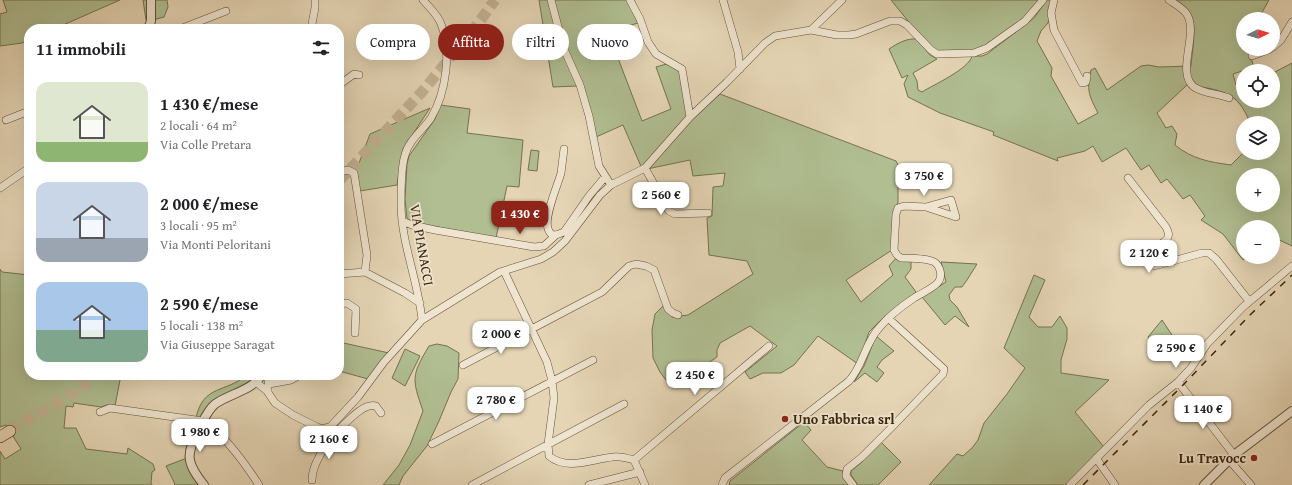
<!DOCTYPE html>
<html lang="it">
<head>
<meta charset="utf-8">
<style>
  :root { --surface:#fff; --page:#f6f6f6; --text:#202124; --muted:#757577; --accent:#8f2418 }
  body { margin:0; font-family:"Gentium Book Plus",serif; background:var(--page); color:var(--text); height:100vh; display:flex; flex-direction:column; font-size:15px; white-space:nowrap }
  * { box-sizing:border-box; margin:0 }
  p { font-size:13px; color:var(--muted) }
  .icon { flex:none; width:22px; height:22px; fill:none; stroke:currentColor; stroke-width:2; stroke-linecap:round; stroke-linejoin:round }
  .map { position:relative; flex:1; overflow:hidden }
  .sheet { position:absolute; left:24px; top:24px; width:320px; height:356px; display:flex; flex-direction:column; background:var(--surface); border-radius:16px; box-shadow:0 4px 16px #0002 }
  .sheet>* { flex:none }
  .guide { position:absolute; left:356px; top:24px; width:380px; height:36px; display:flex; gap:8px }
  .needle { width:26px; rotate:85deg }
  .buttons { position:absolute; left:1236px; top:12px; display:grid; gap:8px }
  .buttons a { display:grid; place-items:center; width:44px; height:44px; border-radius:50%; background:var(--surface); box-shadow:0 4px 16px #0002; font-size:20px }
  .price { position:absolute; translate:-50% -34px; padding:0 9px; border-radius:8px; background:#fff; color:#222; font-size:13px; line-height:26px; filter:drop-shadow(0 1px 2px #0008) }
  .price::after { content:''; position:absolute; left:50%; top:24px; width:12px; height:9px; margin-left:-6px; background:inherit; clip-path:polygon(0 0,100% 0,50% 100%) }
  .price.current { background:var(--accent); color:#fff }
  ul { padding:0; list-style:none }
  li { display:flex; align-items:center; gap:12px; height:100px; padding:0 12px }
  li span { display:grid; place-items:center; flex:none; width:112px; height:80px; border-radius:12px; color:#555 }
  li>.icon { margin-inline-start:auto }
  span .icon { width:48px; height:48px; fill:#fffc; stroke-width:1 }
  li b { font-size:17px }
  h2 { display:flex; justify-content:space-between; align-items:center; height:48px; padding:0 12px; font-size:17px }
  .chip { padding:0 14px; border-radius:18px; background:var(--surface); box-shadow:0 4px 16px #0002; font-size:14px; line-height:36px }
  .chip.current { background:var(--accent); color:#fff }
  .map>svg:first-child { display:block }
  .green { fill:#b0be91; stroke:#76724e; fill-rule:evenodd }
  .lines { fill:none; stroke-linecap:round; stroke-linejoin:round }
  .trunk-tunnel { stroke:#c3b293; stroke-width:11; stroke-dasharray:11 5.5; stroke-linecap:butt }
  .minor-casing { stroke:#665136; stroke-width:8 }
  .tertiary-casing { stroke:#665136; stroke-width:10 }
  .trunk-casing { stroke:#3c250b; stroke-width:12 }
  .minor { stroke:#eee4cf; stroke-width:7 }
  .tertiary { stroke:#eee4cf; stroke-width:8 }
  .trunk { stroke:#e5d5b5; stroke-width:11 }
  .rail { stroke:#3c250b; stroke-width:1.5; stroke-dasharray:7 7; stroke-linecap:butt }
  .poi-dot { fill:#8f2418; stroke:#eee4cf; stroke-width:1.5 }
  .labels { text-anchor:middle; stroke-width:3.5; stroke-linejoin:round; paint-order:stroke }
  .street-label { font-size:14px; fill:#3c250b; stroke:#eee4cf }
  .poi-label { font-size:14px; font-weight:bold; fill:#3c250b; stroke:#eee4cf; text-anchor:start }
</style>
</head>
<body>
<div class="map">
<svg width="1292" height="485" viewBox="0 0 1292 485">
  <rect width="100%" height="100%" fill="#e5d5b5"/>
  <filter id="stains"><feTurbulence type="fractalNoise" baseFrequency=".005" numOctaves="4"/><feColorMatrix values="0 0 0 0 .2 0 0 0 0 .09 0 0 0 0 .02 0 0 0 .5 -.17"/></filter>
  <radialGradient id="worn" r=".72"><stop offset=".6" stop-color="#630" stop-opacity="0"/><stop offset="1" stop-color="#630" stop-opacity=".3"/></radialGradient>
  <path class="green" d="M3,0H120L54,29H29V40L22,43L0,46V14L7,12Z
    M143,0H167L168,7L164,17L149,21L146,20Z
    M539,0H627L638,23L608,32L642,121L671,109L656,67L673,62L683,67L694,118L720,94L896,161L898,165V202L894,216L892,250L846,280L861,302L893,275L889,266L897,257L911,261V269L905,277L916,292L883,318L869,332L858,364L818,336L794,365L781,373H763L750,379L745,372L777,346L750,326L720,343L717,350V357L672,388L660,372L653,358L652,330L655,314L664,305L672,317L688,315L753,274L747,261L709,255L707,218L712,216L713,187L723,186L725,173L693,176L690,160L647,169L643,171L623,125L596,137L577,86L553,87Z
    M891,0H1040L1023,20L988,45L972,51H937L917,32Z
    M1047,0H1053L1048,23L1041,31L1037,41L1052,68L1051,76L1078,124L1098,113C1089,96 1086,89 1091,70L1095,68L1107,90L1141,66L1148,65L1159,67L1191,66C1192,53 1197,28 1191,15C1188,8 1182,4 1176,0H1269L1260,16L1256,19H1243V49H1248L1254,67L1233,74L1236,85L1243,83V101H1273V73L1292,63V246L1273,237V227H1243V257H1247L1243,260L1223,234L1201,220L1205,216L1190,195L1183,199L1167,179L1161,183L1149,165L1141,170L1126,148L1102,162L1093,146L1085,151L1057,158L1058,161L993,135L994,132L940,113L908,97L904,84L908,75L902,78L889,49C898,43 907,38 917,39L930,55L937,59L913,73L917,81L918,90L922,92C933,85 969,69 972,56H982L987,54L1034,18ZM1187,85C1202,87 1223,89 1235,99C1242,105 1247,115 1250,123H1273V153H1243L1231,165C1209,162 1192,159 1175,145L1177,134L1172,126L1166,128L1157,113ZM1243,175H1273V205H1243Z
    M440,105L470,109L467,133L523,140L519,187L507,186L496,238L416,223L407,219L405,199L407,164L409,156L435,119Z
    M430,108L403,149L397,185L360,191L356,171L370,134Z
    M531,150L539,151L537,171L528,170Z
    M941,262L977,264L967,280L962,287H955L949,295L950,300L957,307L969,327L955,316L945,325L922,297L946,282Z
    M0,269L2,272L29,275V375H121L115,406L107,405L101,407L74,403L73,407L66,406L64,428H76L86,449L127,454L128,448L153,464L155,470L152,472L151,483L152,485H0V451L5,459L21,449L6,425L0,427Z
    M1034,275L1045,280L1029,317L1038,327H1052L1060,316L1067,328V339L1061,360V373L1109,380L1075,412L1104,447L1067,485H929L957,454L963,456L972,448L978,440L984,423L1007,394L1025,368L1004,348Z
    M1162,320L1172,335L1163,342L1162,340L1155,345L1148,337Z
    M876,336L894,351L882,360L877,367L884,373L877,382L865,373L854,382L864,366Z
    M339,342L389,353L368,379L339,371Z
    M437,344L447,346L459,353L458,379L451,392L439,421L427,446L403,476L399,485H383L399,465L410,445L423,411C412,379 411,376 429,346Z
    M405,349L420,356L405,386L392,378Z
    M246,375H257C241,395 211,391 200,418H196C203,384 227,393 246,375Z
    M804,422L811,430L802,440L827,467L843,471L844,479L849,485H729L730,481Z
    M880,441L901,462L878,485H858L851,475V471L862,462Z
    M187,458L188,466L198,485H174L175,484L166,466Z"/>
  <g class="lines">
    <path class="trunk-tunnel" d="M339,181L421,93L477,25L495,0
      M10,431L68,396L99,375"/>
    <defs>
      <path id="minor" d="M551,0L564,49L580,85L589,116L599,166L611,185
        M630,0L640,19L648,42L656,54L682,69L690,117
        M723,0L738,52L740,69
        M1054,0L1051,13L1054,30L1082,83L1086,82L1087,76
        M1169,0C1175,4 1181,7 1186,13C1200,32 1175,72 1194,87C1202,93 1219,94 1229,98
        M180,29L226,11
        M311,29L315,8V0
        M811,30L842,0
        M1273,47L1281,40L1292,22
        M1252,56L1270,49
        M339,85L354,74L359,75
        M6,120L29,111
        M564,149C563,157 562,165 561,173C558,185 542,220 549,231C550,234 553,235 556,235L564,232L589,196L605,177
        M645,168L669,211L675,214L708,213
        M339,172L348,170L354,173L367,255L365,272
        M1128,178L1166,227C1168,231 1170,235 1167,239C1162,245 1142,253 1149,263C1152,266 1155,266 1158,265L1202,253H1209L1216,259L1249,301
        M0,188L29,168
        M951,200L956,217L926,207Z
        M402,221L412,225L435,230L534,247L544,246L556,235
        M504,271L547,362L552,381L554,398L548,444L549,456C567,471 592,459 613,457C620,456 627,458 634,460L645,485
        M339,274L365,272L405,293L420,303
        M339,304L347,303L356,309L355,333
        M422,320C418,280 401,243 401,203C401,191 401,167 405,155C408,141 423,130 431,118C446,93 452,51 441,24C438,15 429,7 423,0
        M463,365L602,292L629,266L636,264L646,266L654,270L668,309L673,313L678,315
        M256,382L267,391L275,403L293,415L317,427L323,429L331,426L358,397L384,362L422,320L500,272L541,259L553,252L565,241L600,195L611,185L645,168L690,117L727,82L765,43L775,36L811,30L837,35H849L856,34L890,21H900L907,25L931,50L937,54L974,53L987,48L1025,21L1043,0
        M1178,382L1234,455
        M269,384L291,380L300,375
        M268,388L269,375
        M100,412L110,408L203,421C223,433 246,465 259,485
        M323,429L326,436L329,437L333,435C343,427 362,402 376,406L381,413
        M432,444L593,360
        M1096,458L1115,485
        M634,460L769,346
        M1229,460L1251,485
        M312,480C312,464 324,451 329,437
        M472,485L624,404
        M589,485L640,472
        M722,485L725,478L849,381C863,366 865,343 879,328C888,317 902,306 914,298C920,294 936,287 939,281C943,274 939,263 932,261C923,258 911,258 901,258L897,255L894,250L896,214L898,208L904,206L926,207
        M853,485L846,476L847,469L862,457L891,428L943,374L944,369L888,318
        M1070,485L1149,405L1178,382L1191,368L1207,344L1243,307L1292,266"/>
      <path id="tertiary" d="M148,29L151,21V0
        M204,485C185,461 186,454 200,427C204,419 208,410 215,404C231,393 251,391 262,375
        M1204,485L1234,455L1292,411"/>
      <path id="trunk" d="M0,437L10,431"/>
    </defs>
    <use href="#minor" class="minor-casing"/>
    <use href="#tertiary" class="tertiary-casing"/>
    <use href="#trunk" class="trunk-casing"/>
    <use href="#minor" class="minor"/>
    <use href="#tertiary" class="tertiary"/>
    <use href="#trunk" class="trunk"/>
    <path class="rail" d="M1083,485L1186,382L1250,315L1292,275"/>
  </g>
  <g class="poi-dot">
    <circle cx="785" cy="419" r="4"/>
    <circle cx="1254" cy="458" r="4"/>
  </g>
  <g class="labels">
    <g class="street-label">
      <text transform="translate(422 245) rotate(80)" y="5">VIA PIANACCI</text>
    </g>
    <g class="poi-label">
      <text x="793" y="424">Uno Fabbrica srl</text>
      <text x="1246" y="463" text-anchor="end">Lu Travocc</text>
    </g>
  </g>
  <rect width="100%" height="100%" filter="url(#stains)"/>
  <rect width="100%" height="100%" fill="url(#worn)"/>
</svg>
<div class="buttons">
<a><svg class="needle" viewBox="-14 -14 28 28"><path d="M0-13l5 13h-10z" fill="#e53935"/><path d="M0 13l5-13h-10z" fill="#757577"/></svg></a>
<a><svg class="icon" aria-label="locate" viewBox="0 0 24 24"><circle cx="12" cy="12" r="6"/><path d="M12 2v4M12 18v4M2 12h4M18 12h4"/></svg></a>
<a><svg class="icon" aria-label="layers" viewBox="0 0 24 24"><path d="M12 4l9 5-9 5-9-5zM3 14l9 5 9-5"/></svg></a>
<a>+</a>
<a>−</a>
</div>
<b class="price" style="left:924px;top:197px">3 750 €</b>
<b class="price" style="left:661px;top:216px">2 560 €</b>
<b class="price current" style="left:520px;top:235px">1 430 €</b>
<b class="price" style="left:1149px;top:274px">2 120 €</b>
<b class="price" style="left:501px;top:355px">2 000 €</b>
<b class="price" style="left:1176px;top:369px">2 590 €</b>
<b class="price" style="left:695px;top:396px">2 450 €</b>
<b class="price" style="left:496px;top:421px">2 780 €</b>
<b class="price" style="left:1203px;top:430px">1 140 €</b>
<b class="price" style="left:200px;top:453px">1 980 €</b>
<b class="price" style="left:329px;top:460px">2 160 €</b>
<div class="guide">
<a class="chip">Compra</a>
<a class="chip current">Affitta</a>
<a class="chip">Filtri</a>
<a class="chip">Nuovo</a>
</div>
<section class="sheet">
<h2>11 immobili<svg class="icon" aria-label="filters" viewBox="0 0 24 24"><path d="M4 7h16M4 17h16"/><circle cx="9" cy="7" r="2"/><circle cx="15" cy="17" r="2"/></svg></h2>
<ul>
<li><span style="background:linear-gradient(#dfe7d0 75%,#8fb573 0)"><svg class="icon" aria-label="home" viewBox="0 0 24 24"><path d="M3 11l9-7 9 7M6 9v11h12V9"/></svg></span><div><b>1 430 €/mese</b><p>2 locali · 64 m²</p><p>Via Colle Pretara</p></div></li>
<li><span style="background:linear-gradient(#c9d6e8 70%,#9aa5b1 0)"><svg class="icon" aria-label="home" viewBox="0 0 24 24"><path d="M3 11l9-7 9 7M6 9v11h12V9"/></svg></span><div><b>2 000 €/mese</b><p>3 locali · 95 m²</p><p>Via Monti Peloritani</p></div></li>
<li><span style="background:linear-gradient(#a9c7e8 60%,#7fa58c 0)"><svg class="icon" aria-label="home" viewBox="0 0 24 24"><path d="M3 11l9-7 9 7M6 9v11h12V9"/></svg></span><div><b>2 590 €/mese</b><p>5 locali · 138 m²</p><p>Via Giuseppe Saragat</p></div></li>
</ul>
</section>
</div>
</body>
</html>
